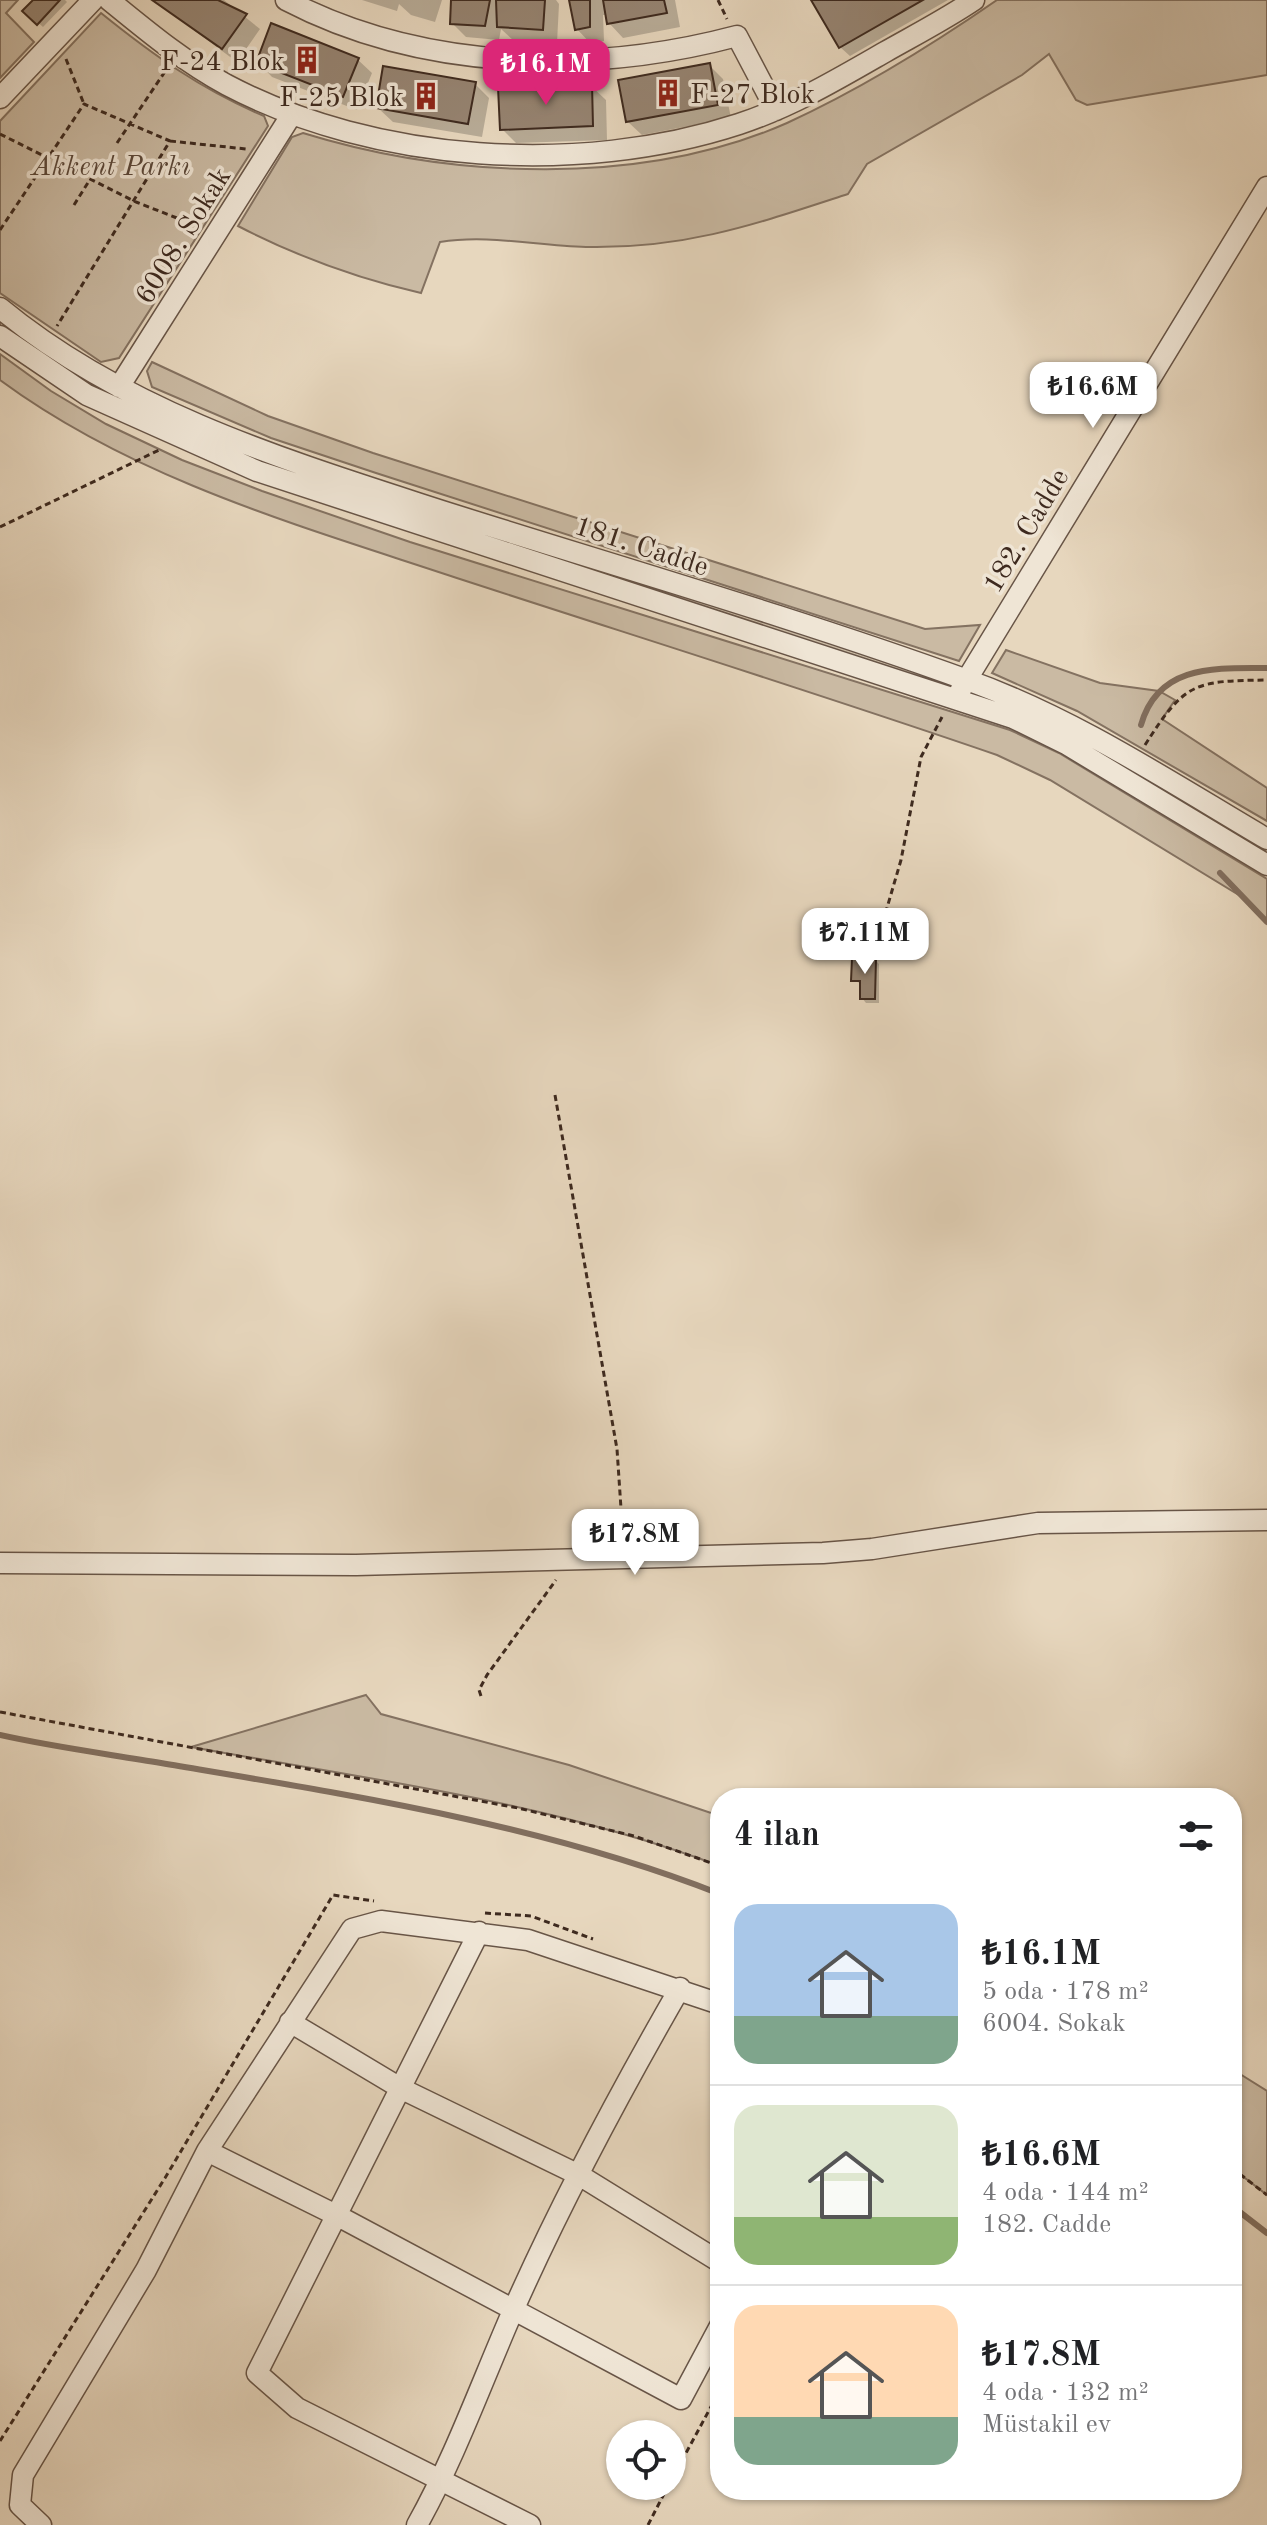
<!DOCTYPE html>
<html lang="tr">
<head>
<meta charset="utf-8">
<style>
  :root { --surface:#fff; --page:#f2f2f2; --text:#202124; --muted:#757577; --line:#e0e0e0; --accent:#db2777 }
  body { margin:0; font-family:"Old Standard TT",serif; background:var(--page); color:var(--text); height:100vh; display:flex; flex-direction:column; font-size:30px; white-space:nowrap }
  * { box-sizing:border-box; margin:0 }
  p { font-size:26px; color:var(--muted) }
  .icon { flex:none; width:44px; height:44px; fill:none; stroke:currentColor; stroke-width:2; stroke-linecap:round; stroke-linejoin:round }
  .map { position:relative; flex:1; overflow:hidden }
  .side { position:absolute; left:710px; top:1788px; width:532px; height:712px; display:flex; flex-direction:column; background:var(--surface); border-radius:32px; box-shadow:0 2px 6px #0004 }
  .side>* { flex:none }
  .fabs { position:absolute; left:606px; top:2420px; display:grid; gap:16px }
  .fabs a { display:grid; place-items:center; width:80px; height:80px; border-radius:50%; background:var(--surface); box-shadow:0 2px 6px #0004; font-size:40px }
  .price { position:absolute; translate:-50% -68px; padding:0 18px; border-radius:16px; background:#fff; color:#222; font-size:26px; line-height:52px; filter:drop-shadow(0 2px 4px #0008) }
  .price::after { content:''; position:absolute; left:50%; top:48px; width:24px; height:18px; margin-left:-12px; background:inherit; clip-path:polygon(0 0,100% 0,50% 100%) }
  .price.on { background:var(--accent); color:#fff }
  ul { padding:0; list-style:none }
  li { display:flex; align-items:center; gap:24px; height:200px; padding:0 24px }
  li+li { border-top:2px solid var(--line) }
  li span { display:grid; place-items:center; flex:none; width:224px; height:160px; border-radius:24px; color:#555 }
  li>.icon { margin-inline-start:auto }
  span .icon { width:96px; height:96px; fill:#fffc; stroke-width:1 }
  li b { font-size:34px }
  h2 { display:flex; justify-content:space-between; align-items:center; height:96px; padding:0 24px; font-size:34px }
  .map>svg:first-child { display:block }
  .green { fill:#cabaa3; stroke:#847261; stroke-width:2 }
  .shadow { fill:#0003 }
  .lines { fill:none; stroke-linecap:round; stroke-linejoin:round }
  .stream { stroke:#816e5e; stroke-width:6 }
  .building { fill:#968472; stroke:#3e2a1f; stroke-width:2 }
  .minor-casing { stroke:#685547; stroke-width:23 }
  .path { stroke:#3e2a1f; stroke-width:3; stroke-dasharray:6 4; stroke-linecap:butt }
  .minor { stroke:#efe5d5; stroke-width:20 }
  .labels { text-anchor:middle; stroke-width:7; stroke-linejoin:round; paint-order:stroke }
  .poi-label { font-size:28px; fill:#3e2a1f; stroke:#efe5d5; text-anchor:end }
  .park-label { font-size:28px; font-style:italic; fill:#5a4739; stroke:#efe5d5 }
  .street-label { font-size:28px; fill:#3e2a1f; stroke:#efe5d5 }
</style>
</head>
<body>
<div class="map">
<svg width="1267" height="2525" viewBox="0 0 1267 2525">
  <rect width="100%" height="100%" fill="#e7d7be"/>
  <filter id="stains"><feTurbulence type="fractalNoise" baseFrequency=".0025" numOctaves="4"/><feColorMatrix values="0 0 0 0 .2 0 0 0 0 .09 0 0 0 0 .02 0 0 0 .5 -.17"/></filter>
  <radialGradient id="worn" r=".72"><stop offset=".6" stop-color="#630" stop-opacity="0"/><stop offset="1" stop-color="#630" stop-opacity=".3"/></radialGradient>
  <path class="green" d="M0,0H18L6,13L34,42L0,78Z
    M997,0H1267V75L1087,105L1076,100L1049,54L1022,75L867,164L848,194C756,224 686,249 586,247C536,246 489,234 440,242L421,293C355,278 298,257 238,226L292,137L303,133C452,179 642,187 787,123C859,90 932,45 997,0Z
    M101,13C153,55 202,90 264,116L268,126L119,358L101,362L0,293V121Z
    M0,317L95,384L949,681L946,687L291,475L91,391L0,326Z
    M0,354L51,391L106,424L182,460L262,491L410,542L1010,730L1059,753L1267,879V922L1242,897L1050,780L997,755C820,694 641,638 463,580C304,527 137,481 0,380Z
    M152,362L268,416L373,453L925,629L980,625L959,661L376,473L271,438L152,387L147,371Z
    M1006,650L1100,683L1159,691L1175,700L1162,719L1267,788V821L1077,711L992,673Z
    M366,1695L381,1714L569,1765L720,1816V1866C551,1802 368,1779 191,1747Z
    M1232,2069L1267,2091V2195L1232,2168Z"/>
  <path class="shadow" d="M35,0H65L67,2L43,27L25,11Z
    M153,0H224L260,29L237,62Z
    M362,0H442L435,22L411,15L399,4L397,11Z
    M453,0H556L559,4L557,43L513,40L501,29L499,40L466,37L452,23Z
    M571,0H675L680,27L623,38L609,23L607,15H603L604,41L591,44L577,29Z
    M814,0H948L850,56L840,47Z
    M357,59L372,73L357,110L272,77L258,62Z
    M709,65L723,79L731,118L642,135L627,121Z
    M475,84L489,98L482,137L393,122L378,108Z
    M591,86L606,100L607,140L516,143L502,129Z
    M875,960L879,964V1003H866L862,998V984L853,980Z"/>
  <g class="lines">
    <path class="stream" d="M1141,725C1158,664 1216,668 1267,668
      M1220,873L1267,922
      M0,1735C53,1747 108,1754 161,1763C349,1795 542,1824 720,1894
      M1232,2206L1267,2233"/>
  </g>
  <path class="building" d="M33,0H60L37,25L22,11Z
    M152,0H218L247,14L222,49Z
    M451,0H490L485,26L450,24Z
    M496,0H545L543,30L497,27Z
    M569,0H590V27L575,30Z
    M603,0H664L667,13L607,24Z
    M811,0H923L839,48Z
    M271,23L359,58L343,97L256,63Z
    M710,63L718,105L626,122L618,80Z
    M383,66L476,82L468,124L376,108Z
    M592,84L593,126L500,130L498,87Z
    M852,958H876L875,999H860V981H851Z"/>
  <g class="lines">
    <defs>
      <path id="minor" d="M109,0C147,31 184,62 227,85C375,163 580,176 739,124C791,107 838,79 885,52C915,35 946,19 974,0
        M286,0C422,71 590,75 737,36L776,110
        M0,98L93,0
        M0,308C127,413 291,462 445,512C619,567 796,618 967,680C1074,718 1170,782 1267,839
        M0,336L87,395L257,471L1013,718L1066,744L1267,865
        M119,387L292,114
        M961,689L1267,187
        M0,1563L356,1565L823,1553L872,1549L1038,1523L1267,1520
        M479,1932L257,2373L297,2408L530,2525
        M720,2004L528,1940L381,1921L352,1929L207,2151L338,2216L681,2399L720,2326
        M290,2022L402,2089L579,2175L720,2262
        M41,2525L20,2505L23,2475L146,2270L207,2151
        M417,2525C455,2457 481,2384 512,2313C561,2202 619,2094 680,1988"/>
    </defs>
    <use href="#minor" class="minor-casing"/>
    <path class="path" d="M718,0L727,19
      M66,59L84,104
      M0,134L136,202L200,227
      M170,141L246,149
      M117,143L166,70
      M74,205L89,181
      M0,230L84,104L170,141L57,326
      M0,527L159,450
      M1145,745C1185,682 1194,681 1267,680
      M877,942L901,860L921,757L942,717
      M555,1095L617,1449L623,1538
      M481,1696L479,1690L487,1675L556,1580
      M0,1712L518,1808L634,1836L720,1866
      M485,1913L531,1916L593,1939
      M1232,2168L1267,2195
      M0,2441L165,2178L333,1895L374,1901
      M672,2479L720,2390
      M648,2525L668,2486"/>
    <use href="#minor" class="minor"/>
  </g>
  <defs>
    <symbol id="building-bare" viewBox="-9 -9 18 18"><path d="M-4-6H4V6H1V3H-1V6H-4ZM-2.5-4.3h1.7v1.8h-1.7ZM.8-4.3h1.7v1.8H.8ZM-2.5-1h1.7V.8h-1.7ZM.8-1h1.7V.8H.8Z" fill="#8f2418" stroke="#efe5d5" stroke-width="2.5" paint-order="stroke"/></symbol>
  </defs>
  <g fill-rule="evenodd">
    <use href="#building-bare" x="287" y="40" width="40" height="40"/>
    <use href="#building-bare" x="648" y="73" width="40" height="40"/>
    <use href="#building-bare" x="406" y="76" width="40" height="40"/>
  </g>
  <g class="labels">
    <g class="poi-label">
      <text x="285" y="70">F-24 Blok</text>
      <text x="690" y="103" text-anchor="start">F-27 Blok</text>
      <text x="404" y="106">F-25 Blok</text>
    </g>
    <g class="park-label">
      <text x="111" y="175">Akkent Parkı</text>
    </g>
    <g class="street-label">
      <text transform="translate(182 235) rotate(-58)" y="10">6008. Sokak</text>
      <text transform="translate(1025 530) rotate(-59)" y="10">182. Cadde</text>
      <text transform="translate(642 545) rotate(18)" y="10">181. Cadde</text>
    </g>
  </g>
  <rect width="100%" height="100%" filter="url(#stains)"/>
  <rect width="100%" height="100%" fill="url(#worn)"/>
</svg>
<div class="fabs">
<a><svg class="icon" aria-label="locate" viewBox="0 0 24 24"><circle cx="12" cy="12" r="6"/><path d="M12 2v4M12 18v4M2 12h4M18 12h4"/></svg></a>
</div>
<b class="price on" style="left:546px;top:107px">₺16.1M</b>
<b class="price" style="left:1093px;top:430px">₺16.6M</b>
<b class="price" style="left:865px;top:976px">₺7.11M</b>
<b class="price" style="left:635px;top:1577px">₺17.8M</b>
<section class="side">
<h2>4 ilan<svg class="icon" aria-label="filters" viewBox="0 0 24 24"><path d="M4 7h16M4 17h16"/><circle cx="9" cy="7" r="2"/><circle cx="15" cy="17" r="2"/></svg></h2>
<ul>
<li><span style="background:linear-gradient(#a9c7e8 70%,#7fa58c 0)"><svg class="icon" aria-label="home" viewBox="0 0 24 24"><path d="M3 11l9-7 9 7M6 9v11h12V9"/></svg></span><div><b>₺16.1M</b><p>5 oda · 178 m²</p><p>6004. Sokak</p></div></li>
<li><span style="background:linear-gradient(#dfe7d0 70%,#8fb573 0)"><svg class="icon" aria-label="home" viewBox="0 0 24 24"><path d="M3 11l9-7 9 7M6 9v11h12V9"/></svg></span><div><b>₺16.6M</b><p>4 oda · 144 m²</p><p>182. Cadde</p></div></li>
<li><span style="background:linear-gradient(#ffd9b3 70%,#7fa58c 0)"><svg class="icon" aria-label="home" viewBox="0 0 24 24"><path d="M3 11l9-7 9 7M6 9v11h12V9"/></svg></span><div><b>₺17.8M</b><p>4 oda · 132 m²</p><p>Müstakil ev</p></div></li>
</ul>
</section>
</div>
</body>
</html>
